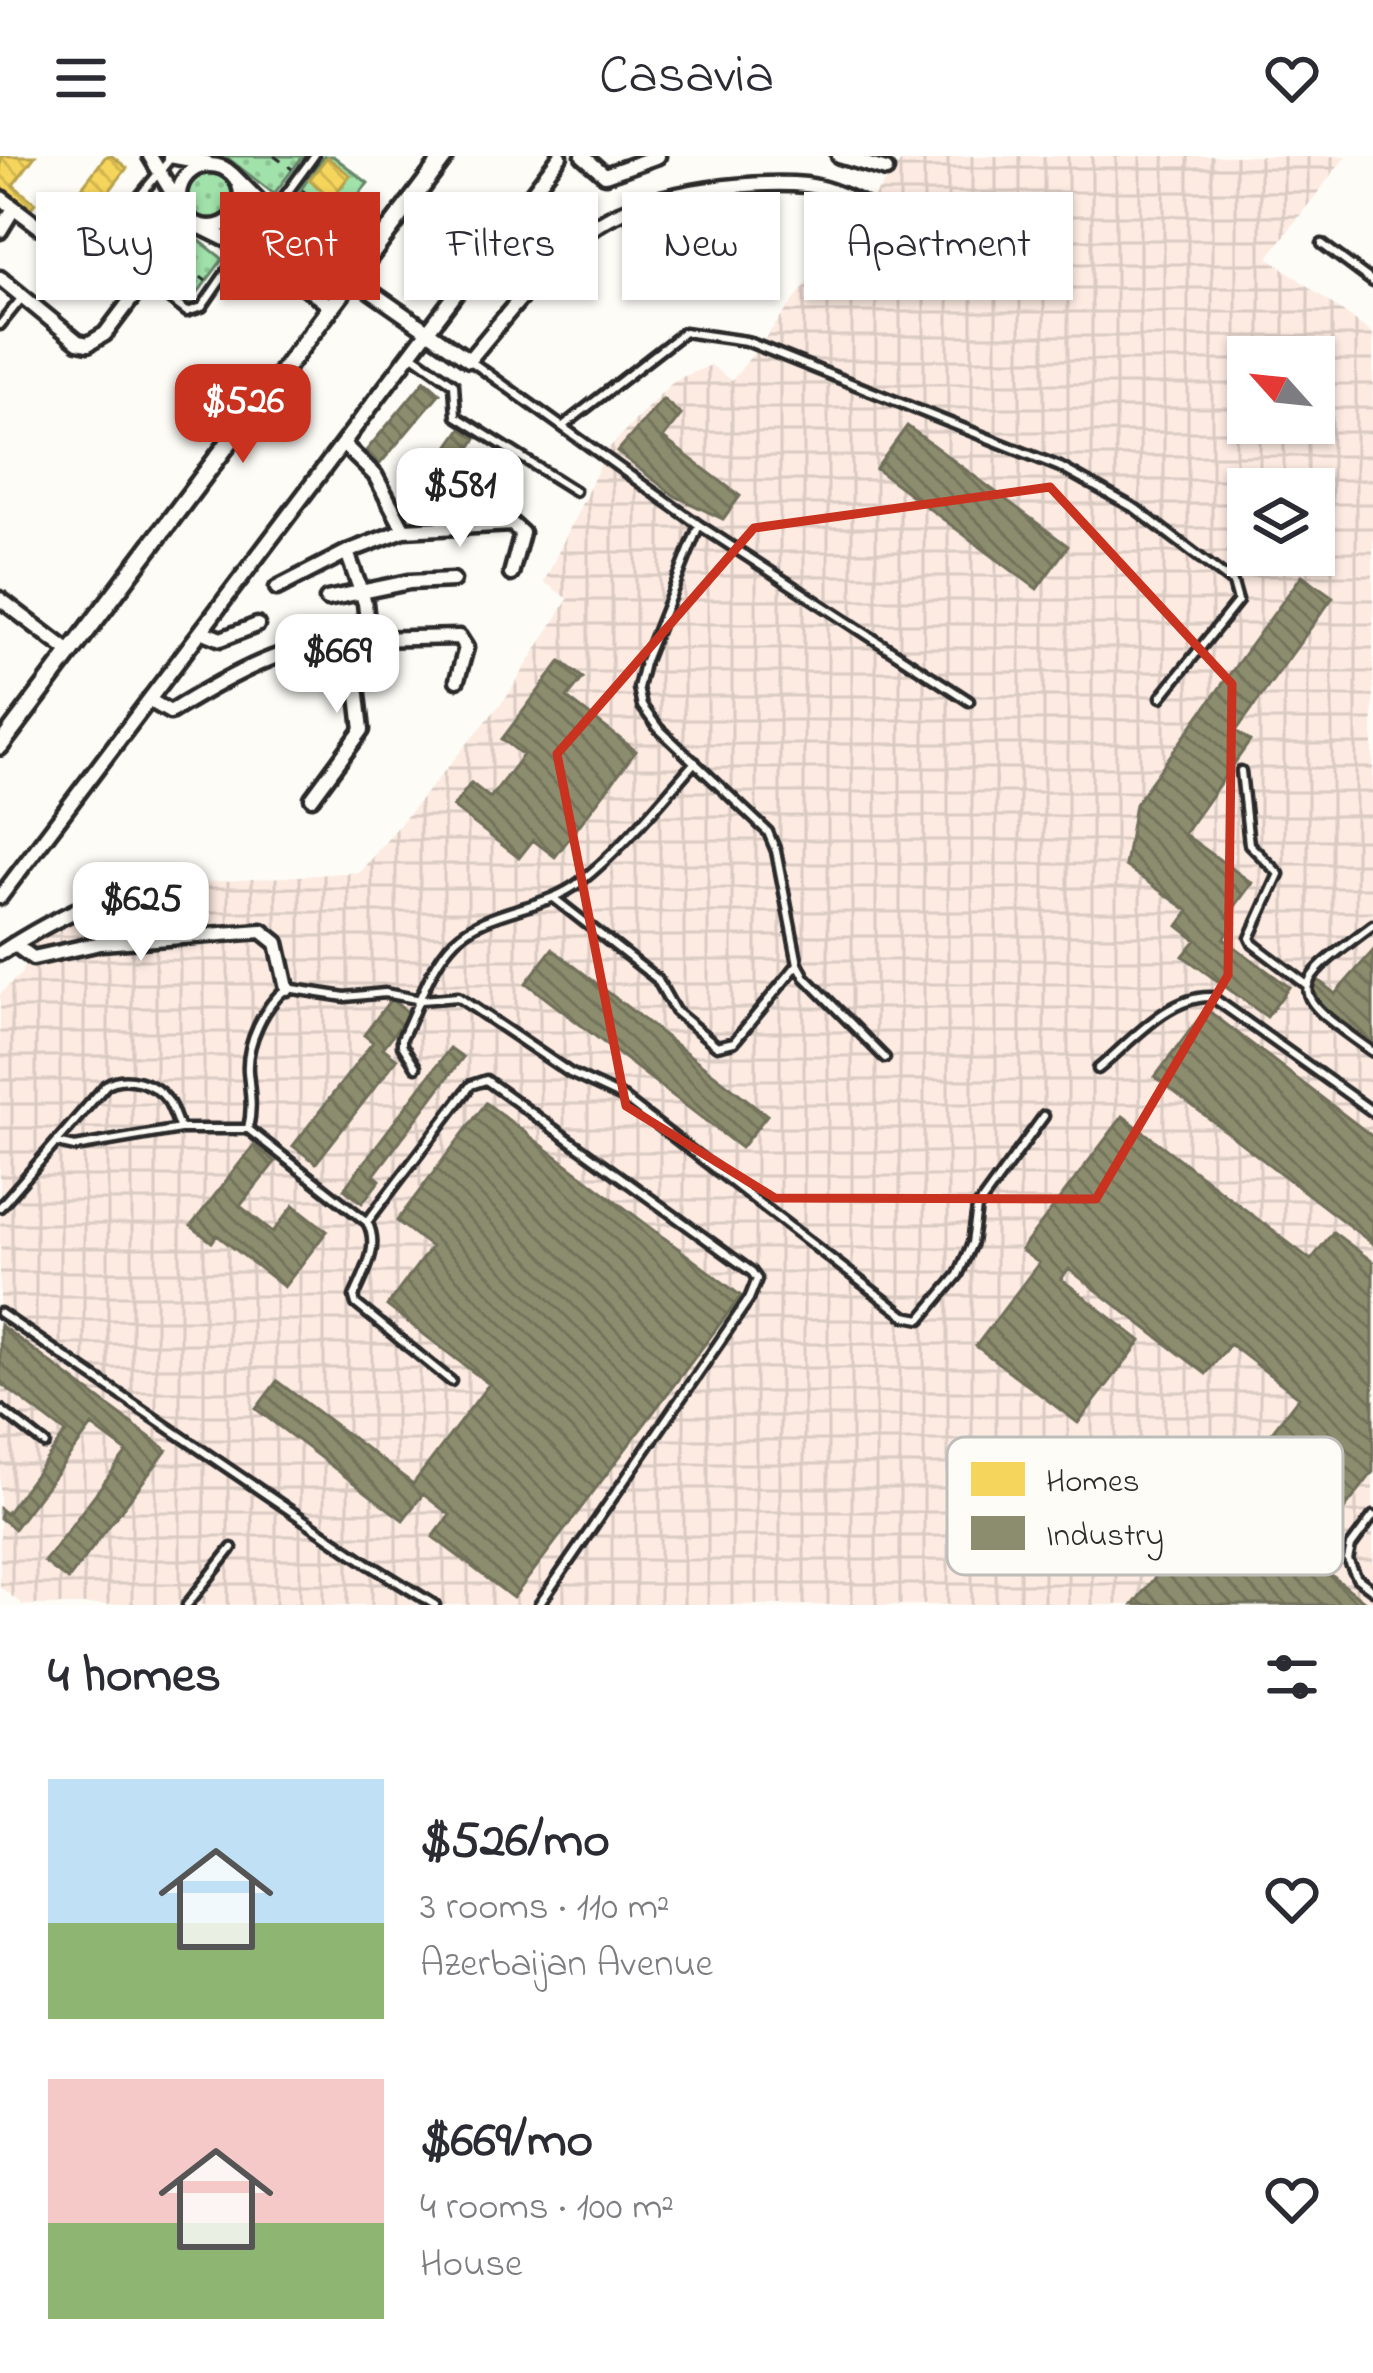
<!DOCTYPE html>
<html lang="en">
<head>
<meta charset="utf-8">
<style>
  :root { --surface:#fff; --page:#f2f2f3; --text:#2b2b33; --muted:#7c7c81; --accent:#c8321e }
  body { margin:0; font-family:"Indie Flower",sans-serif; background:var(--page); color:var(--text); height:100vh; display:flex; flex-direction:column; font-size:45px; white-space:nowrap }
  * { box-sizing:border-box; margin:0 }
  p { font-size:39px; color:var(--muted) }
  .icon { flex:none; width:66px; height:66px; fill:none; stroke:currentColor; stroke-width:2; stroke-linecap:round; stroke-linejoin:round }
  .map { position:relative; height:1449px; overflow:hidden }
  .side { display:flex; flex-direction:column; background:var(--surface); flex:1 }
  .side>* { flex:none }
  .hud { position:absolute; left:36px; top:36px; width:1302px; height:108px; display:flex; gap:24px }
  .needle { width:78px; rotate:297deg }
  .buttons { position:absolute; left:1227px; top:180px; display:grid; gap:24px }
  .buttons a { display:grid; place-items:center; width:108px; height:108px; border-radius:0px; background:var(--surface); box-shadow:0 3px 9px #0004; font-size:60px }
  .price { position:absolute; translate:-50% -102px; padding:0 27px; border-radius:24px; background:#fff; color:#222; font-size:39px; line-height:78px; filter:drop-shadow(0 3px 6px #0008) }
  .price::after { content:''; position:absolute; left:50%; top:72px; width:36px; height:27px; margin-left:-18px; background:inherit; clip-path:polygon(0 0,100% 0,50% 100%) }
  .price.current { background:var(--accent); color:#fff }
  ul { padding:0; list-style:none }
  li { display:flex; align-items:center; gap:36px; height:300px; padding:0 48px }
  li span { display:grid; place-items:center; flex:none; width:336px; height:240px; border-radius:0px; color:#555 }
  li>.icon { margin-inline-start:auto }
  span .icon { width:144px; height:144px; fill:#fffc; stroke-width:1 }
  li b { font-size:51px }
  h2 { display:flex; justify-content:space-between; align-items:center; height:144px; padding:0 48px; font-size:51px }
  .pill { padding:0 42px; border-radius:0px; background:var(--surface); box-shadow:0 3px 9px #0004; font-size:42px; line-height:108px }
  .pill.current { background:var(--accent); color:#fff }
  header { display:flex; justify-content:space-between; align-items:center; height:156px; padding:0 48px; background:var(--surface); font-size:54px; font-weight:600 }
  .map>svg:first-child { display:block }
  .industrial { fill:url(#industrial-grid); fill-rule:evenodd }
  .grass { fill:url(#grass-dots); stroke:#66866a; stroke-width:3 }
  .homes { fill:url(#homes-back-hatch); stroke:#b9a24d; stroke-width:3 }
  .industry { fill:url(#industry-back-hatch); stroke:#6f6f5a; stroke-width:3 }
  .lines { fill:none; stroke-linecap:round; stroke-linejoin:round }
  .service-casing { stroke:#2b2b2b; stroke-width:15 }
  .minor-casing { stroke:#2b2b2b; stroke-width:21 }
  .tertiary-casing { stroke:#2b2b2b; stroke-width:24 }
  .path { stroke:#2b2b2b; stroke-width:3; stroke-dasharray:9 9; stroke-linecap:butt }
  .service { stroke:#fdfcf7; stroke-width:6 }
  .minor { stroke:#fdfcf7; stroke-width:12 }
  .tertiary { stroke:#fdfcf7; stroke-width:15 }
  .marked { fill:none; stroke:#c8321e; stroke-width:9; stroke-linejoin:round }
  .key { fill:#fdfcf7; stroke:#bebdba; stroke-width:3 }
  .key-label { font-size:33px; fill:#2b2b2b }
</style>
</head>
<body>
<header><svg class="icon" aria-label="menu" viewBox="0 0 24 24"><path d="M4 6h16M4 12h16M4 18h16"/></svg>Casavia<svg class="icon" aria-label="heart" viewBox="0 0 24 24"><path d="M12 20l-8-8c-3-5 5-10 8-4 3-6 11-1 8 4z"/></svg></header>
<div class="map">
<svg width="1373" height="1449" viewBox="0 0 1373 1449">
  <defs>
    <pattern id="industrial-grid" width="8" height="8" patternUnits="userSpaceOnUse" patternTransform="scale(3)"><rect width="8" height="8" fill="#fdebe2"/><path d="M0 4h8M4 0v8" fill="none" stroke="#d9cac2"/></pattern>
    <pattern id="grass-dots" width="8" height="8" patternUnits="userSpaceOnUse" patternTransform="scale(3)"><rect width="8" height="8" fill="#a1e1aa"/><path d="M2 2h.1M6 6h.1" fill="none" stroke="#8bc192" stroke-width="1.8" stroke-linecap="round"/></pattern>
    <pattern id="homes-back-hatch" width="6" height="6" patternUnits="userSpaceOnUse" patternTransform="scale(3)"><rect width="6" height="6" fill="#f6d55c"/><path d="M-1 5l2 2M0 0l6 6M5-1l2 2" fill="none" stroke="#d3b750"/></pattern>
    <pattern id="industry-back-hatch" width="6" height="6" patternUnits="userSpaceOnUse" patternTransform="scale(3)"><rect width="6" height="6" fill="#8c8c6e"/><path d="M-1 5l2 2M0 0l6 6M5-1l2 2" fill="none" stroke="#73735b"/></pattern>
  </defs>
  <rect width="100%" height="100%" fill="#fdfcf7"/>
  <filter id="ink" filterUnits="userSpaceOnUse"><feTurbulence type="fractalNoise" baseFrequency=".00833" numOctaves="2"/><feDisplacementMap in="SourceGraphic" scale="24" xChannelSelector="R" yChannelSelector="G"/><feConvolveMatrix kernelMatrix="1 2 1 2 8 2 1 2 1" color-interpolation-filters="sRGB"/></filter>
  <g filter="url(#ink)">
    <path class="industrial" d="M905,0H1346L1268,101L1373,178V1449H23L0,1431V838L21,818L34,781L103,748L193,727L360,716L508,539L568,443L544,426L608,293L673,225L711,209L732,225ZM1248,201H1314V267H1248ZM1248,333H1314V399H1248Z"/>
    <path class="grass" d="M225,0H303L274,38Z
      M324,0H333L368,27L349,50L359,59L332,95L284,58Z
      M188 40a22 22 0 1 1 44 0a22 22 0 1 1-44 0Z
      M145,42L223,103L190,147L111,86Z"/>
    <path class="homes" d="M1,0H35L13,29L35,47L29,55L0,32Z
      M106,0H112L127,12L107,38L116,45L104,59L96,53L75,79L56,65Z
      M327,1L350,19L332,42L309,24Z"/>
    <path class="industry" d="M425,224L440,237L379,309L365,296Z
      M663,243L681,259L663,282L740,340L723,363L675,340L617,296Z
      M907,270L1068,390L1037,433L876,313Z
      M461,272L476,283L435,342L420,331Z
      M1302,419L1333,441L1236,575L1250,585L1184,678L1252,727L1227,761L1235,767L1224,783L1289,831L1267,861L1183,800L1196,784L1178,770L1189,755L1125,710L1135,648Z
      M561,505L583,522L567,542L636,595L555,701L533,684L519,702L453,651L471,627L490,642L523,599L502,583Z
      M552,793L767,959L741,992L526,827Z
      M1373,795V888L1321,850L1312,830L1318,824L1335,838Z
      M391,843L409,858L383,892L397,903L316,1007L293,990L373,886L364,879Z
      M1206,853L1373,981V1088L1155,921Z
      M450,892L463,901L374,1019L380,1024L362,1047L344,1033Z
      M486,947L741,1140L513,1442L433,1381L450,1359L423,1338L403,1364L256,1253L277,1225L413,1328L489,1228L387,1150L431,1091L397,1065Z
      M1123,960L1311,1104L1333,1076L1373,1106V1316L1316,1390L1274,1358L1286,1343L1244,1312L1299,1241L1230,1188L1206,1218L1069,1113L1061,1123L1141,1185L1078,1267L976,1190L1039,1107L1021,1094Z
      M254,989L275,1006L240,1050L273,1076L294,1049L327,1075L284,1131L217,1079L212,1086L191,1070Z
      M0,1169L167,1294L68,1424L44,1406L127,1296L92,1270L14,1373L0,1362V1353L6,1358L66,1277L0,1227Z
      M1223,1334L1369,1449H1133Z"/>
    <g class="lines">
      <defs>
        <path id="service" d="M170,3L106,81L105,94L187,156L202,151L242,93
          M273,56L314,0
          M1322,88L1373,126
          M0,169L21,143
          M413,199L454,228L456,260L575,335
          M472,206L699,369L969,545
          M563,270L684,176L746,185L1060,311L1136,353L1233,427L1238,445L1161,541
          M699,369L644,507L638,532L642,550L658,572L768,676L776,695L798,808L805,821L885,902
          M1241,615L1249,688L1279,718L1250,782L1253,788L1307,829
          M555,743L657,823L675,855L717,890L734,886L798,808
          M1373,769C1287,833 1284,833 1373,896
          M416,911L402,889V882C418,850 430,809 455,784C488,752 543,755 580,726C623,692 658,648 695,606
          M1098,913C1130,887 1169,839 1212,841L1373,956
          M180,973H248L367,1066C381,1091 364,1117 354,1141L356,1148L451,1225
          M248,973C253,951 250,938 248,916C246,888 264,849 287,832L345,841L385,837L421,844L458,841L570,917L622,941L905,1160L921,1163L958,1119L972,1087L977,1052L1044,960
          M0,1051L106,929C124,917 155,926 168,945C173,953 176,964 180,973L75,991L57,987
          M367,1066L471,929L486,924L752,1116L757,1123L749,1143L539,1449
          M0,1157L367,1407L435,1449
          M0,1253L45,1288
          M1373,1360L1351,1390L1348,1404L1357,1422L1373,1434
          M187,1449L232,1392"/>
        <path id="minor" d="M150,0L177,45
          M170,0L207,7
          M583,0L605,19L658,0
          M839,0L886,14
          M179 40a31 31 0 1 1 62 0a31 31 0 1 1-62 0Z
          M232,18L300,86L469,204C506,160 544,110 590,74C636,38 748,23 806,29C838,33 871,54 900,67
          M0,41L41,72
          M203,72L276,108L331,151
          M0,75L14,52
          M0,122L78,186L88,188L105,178L145,125
          M404,374L512,368L522,377L511,418
          M277,432L347,396
          M0,443L71,497
          M327,443L409,426L453,424
          M201,475L221,483L257,469
          M369,483L459,481L466,492L457,524
          M149,544L170,556C217,527 305,474 362,489L369,483L365,447L347,396L404,374L375,319L343,288
          M312,642L362,574L355,512L362,489
          M0,741L560,0
          M14,788L33,802L101,787L262,775L277,787L287,832
          M0,797C56,761 115,731 181,724"/>
        <path id="tertiary" d="M0,590L445,0"/>
      </defs>
      <use href="#service" class="service-casing"/>
      <use href="#minor" class="minor-casing"/>
      <use href="#tertiary" class="tertiary-casing"/>
      <path class="path" d="M274,0L292,13
        M302,34L350,71
        M128,68L206,125
        M303,70L319,49
        M154,117L185,74"/>
      <use href="#service" class="service"/>
      <use href="#minor" class="minor"/>
      <use href="#tertiary" class="tertiary"/>
    </g>
  </g>
  <path class="marked" d="M1050,331L1232,528L1228,819L1096,1043L775,1042L626,950L557,598L754,372Z"/>
  <rect x="947" y="1281" width="396" height="138" rx="18" class="key"/>
  <rect x="971" y="1306" width="54" height="34" fill="#f6d55c"/>
  <rect x="971" y="1360" width="54" height="34" fill="#8c8c6e"/>
  <g class="key-label">
    <text x="1046" y="1335">Homes</text>
    <text x="1046" y="1389">Industry</text>
  </g>
</svg>
<div class="buttons">
<a><svg class="needle" viewBox="-14 -14 28 28"><path d="M0-13l5 13h-10z" fill="#e53935"/><path d="M0 13l5-13h-10z" fill="#7c7c81"/></svg></a>
<a><svg class="icon" aria-label="layers" viewBox="0 0 24 24"><path d="M12 4l9 5-9 5-9-5zM3 14l9 5 9-5"/></svg></a>
</div>
<b class="price current" style="left:243px;top:310px">$526</b>
<b class="price" style="left:460px;top:394px">$581</b>
<b class="price" style="left:337px;top:560px">$669</b>
<b class="price" style="left:141px;top:808px">$625</b>
<div class="hud">
<a class="pill">Buy</a>
<a class="pill current">Rent</a>
<a class="pill">Filters</a>
<a class="pill">New</a>
<a class="pill">Apartment</a>
</div>
</div>
<section class="side">
<h2>4 homes<svg class="icon" aria-label="filters" viewBox="0 0 24 24"><path d="M4 7h16M4 17h16"/><circle cx="9" cy="7" r="2"/><circle cx="15" cy="17" r="2"/></svg></h2>
<ul>
<li><span style="background:linear-gradient(#bfe0f5 60%,#8fb573 0)"><svg class="icon" aria-label="home" viewBox="0 0 24 24"><path d="M3 11l9-7 9 7M6 9v11h12V9"/></svg></span><div><b>$526/mo</b><p>3 rooms · 110 m²</p><p>Azerbaijan Avenue</p></div><svg class="icon" aria-label="heart" viewBox="0 0 24 24"><path d="M12 20l-8-8c-3-5 5-10 8-4 3-6 11-1 8 4z"/></svg></li>
<li><span style="background:linear-gradient(#f6c9c9 60%,#8fb573 0)"><svg class="icon" aria-label="home" viewBox="0 0 24 24"><path d="M3 11l9-7 9 7M6 9v11h12V9"/></svg></span><div><b>$669/mo</b><p>4 rooms · 100 m²</p><p>House</p></div><svg class="icon" aria-label="heart" viewBox="0 0 24 24"><path d="M12 20l-8-8c-3-5 5-10 8-4 3-6 11-1 8 4z"/></svg></li>
</ul>
</section>
</body>
</html>
